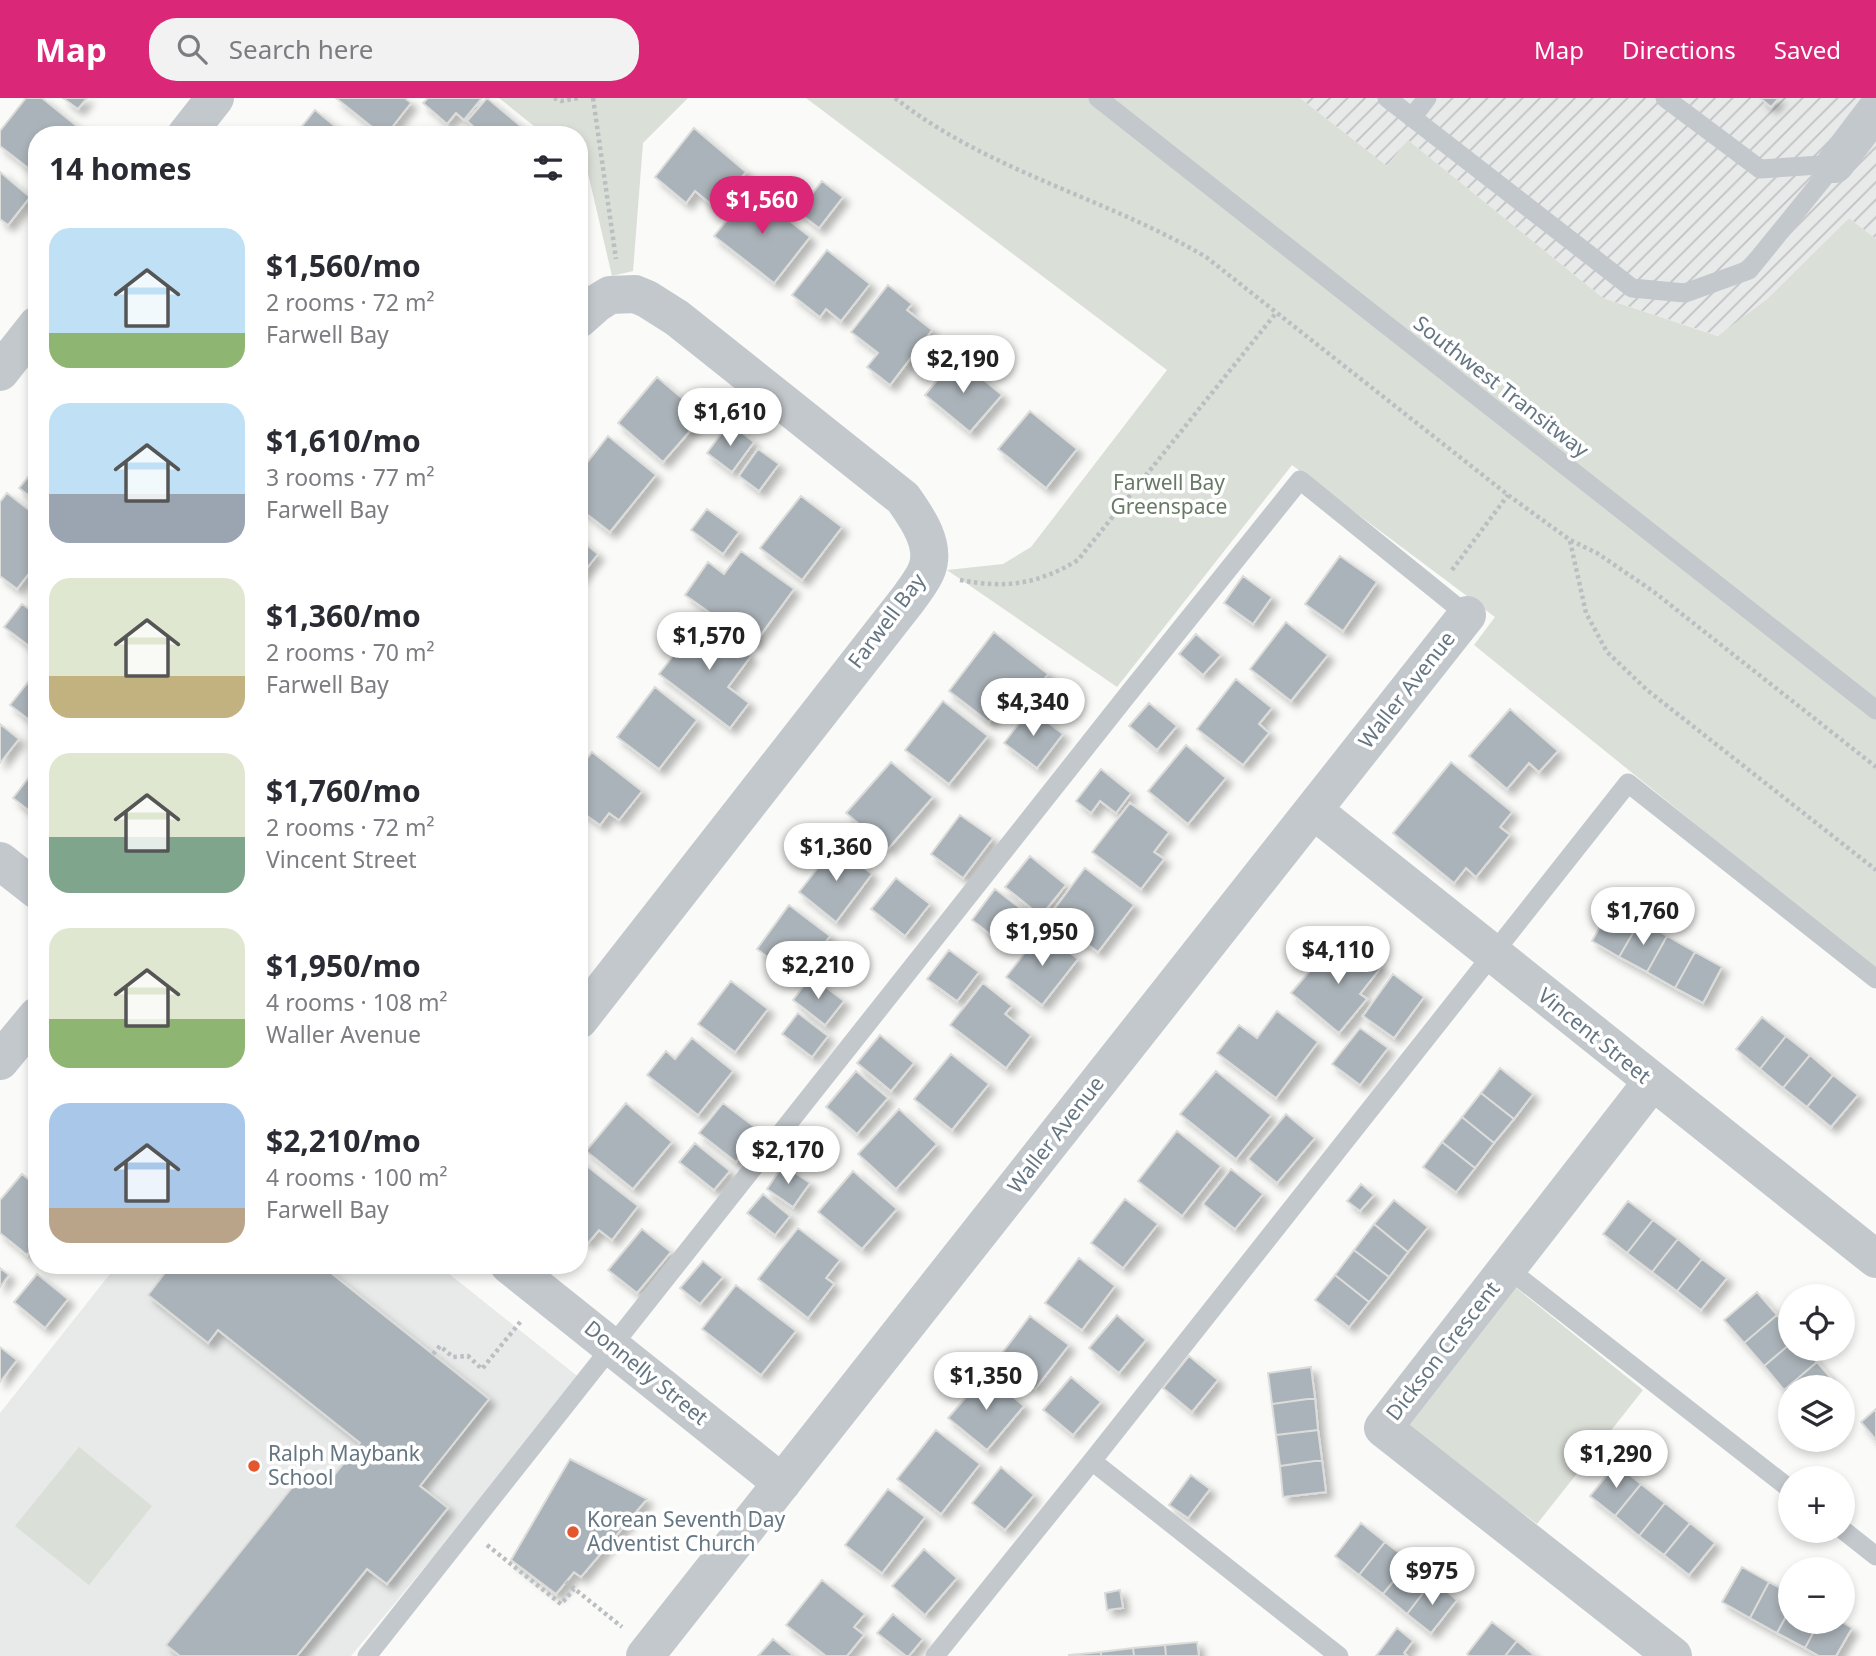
<!DOCTYPE html>
<html lang="en">
<head>
<meta charset="utf-8">
<style>
  :root { --surface:#fff; --page:#f2f2f3; --text:#2b2b33; --muted:#7c7c81; --accent:#db2777 }
  body { margin:0; font-family:"Noto Sans",sans-serif; background:var(--page); color:var(--text); height:100vh; display:flex; flex-direction:column; font-size:26px; white-space:nowrap }
  * { box-sizing:border-box; margin:0 }
  p { font-size:23px; color:var(--muted) }
  .icon { flex:none; width:38px; height:38px; fill:none; stroke:currentColor; stroke-width:2; stroke-linecap:round; stroke-linejoin:round }
  .map { position:relative; flex:1; overflow:hidden }
  .drawer { position:absolute; left:28px; top:28px; width:560px; height:1148px; display:flex; flex-direction:column; background:var(--surface); border-radius:28px; box-shadow:0 4px 10px #0003 }
  .drawer>* { flex:none }
  .controls { position:absolute; left:1778px; top:1186px; display:grid; gap:14px }
  .controls a { display:grid; place-items:center; width:77px; height:77px; border-radius:50%; background:var(--surface); box-shadow:0 4px 10px #0003; font-size:35px }
  .price { position:absolute; translate:-50% -60px; padding:0 16px; border-radius:24px; background:#fff; color:#222; font-size:23px; line-height:46px; filter:drop-shadow(0 2px 4px #0008) }
  .price::after { content:''; position:absolute; left:50%; top:42px; width:21px; height:16px; margin-left:-10px; background:inherit; clip-path:polygon(0 0,100% 0,50% 100%) }
  .price.selected { background:var(--accent); color:#fff }
  ul { padding:0; list-style:none }
  li { display:flex; align-items:center; gap:21px; height:175px; padding:0 21px }
  li span { display:grid; place-items:center; flex:none; width:196px; height:140px; border-radius:21px; color:#555 }
  li>.icon { margin-inline-start:auto }
  span .icon { width:84px; height:84px; fill:#fffc; stroke-width:1 }
  li b { font-size:30px }
  h2 { display:flex; justify-content:space-between; align-items:center; height:84px; padding:0 21px; font-size:30px }
  header { display:flex; align-items:center; gap:42px; box-sizing:border-box; height:98px; padding:0 35px; background:var(--accent); color:#fff }
  header strong { font-size:33px }
  nav { display:flex; gap:38px; margin-inline-start:auto; font-size:24px }
  .search { width:490px; height:63px; background:var(--page); display:flex; align-items:center; gap:18px; box-sizing:border-box; padding:0 24px; border-radius:28px; color:var(--muted); font-size:26px }
  .map>svg:first-child { display:block }
  .built { fill:#e8e9e9 }
  .industrial { fill:url(#industrial-furrows) }
  .green { fill:#dadfd7 }
  .building { fill:#aab3b9; stroke:#dcdcda; stroke-width:2; filter:url(#shadow) }
  .lines { fill:none; stroke-linecap:round; stroke-linejoin:round }
  .path { stroke:#bbbfc2; stroke-width:4.5; stroke-dasharray:3.5 3.5; stroke-linecap:butt }
  .service { stroke:#c3c8cc; stroke-width:19 }
  .minor { stroke:#c3c8cc; stroke-width:38 }
  .poi-dot { fill:#e4572e; stroke:#fff; stroke-width:2.5 }
  .labels { text-anchor:middle; stroke-width:7; stroke-linejoin:round; paint-order:stroke }
  .street-label { font-size:21px; fill:#657683; stroke:#fff }
  .park-label { font-size:21px; fill:#687a64; stroke:#fff }
  .poi-label { font-size:21px; fill:#657683; stroke:#fff; text-anchor:start }
</style>
</head>
<body>
<header>
<strong>Map</strong>
<div class="search"><svg class="icon" aria-label="search" viewBox="0 0 24 24"><circle cx="10" cy="10" r="6"/><path d="M15 15l6 6"/></svg>Search here</div>
<nav><a>Map</a><a>Directions</a><a>Saved</a></nav>
</header>
<div class="map">
<svg width="1876" height="1558" viewBox="0 0 1876 1558">
  <defs>
    <pattern id="industrial-furrows" width="10" height="10" patternUnits="userSpaceOnUse" patternTransform="scale(1.75)"><rect width="10" height="10" fill="#e8e9e9"/><path d="M-1 1l2-2M0 10L10 0M9 11l2-2" fill="none" stroke="#c0c1c2"/></pattern>
    <filter id="shadow"><feDropShadow dx="6" dy="6" stdDeviation="3.5" flood-color="#0004"/></filter>
  </defs>
  <rect width="100%" height="100%" fill="#fafaf8"/>
  <path class="built" d="M117,1167H438L581,1281L351,1558H0V1315Z"/>
  <path class="industrial" d="M1300,0H1876V141L1849,120L1767,201L1719,238L1603,200L1408,42L1387,68Z"/>
  <path class="green" d="M499,0H688L643,45L633,173L612,178L587,71L579,65V37H545Z
    M806,0H1300L1387,68L1408,42L1603,200L1718,238L1767,201L1849,120L1876,141V872L1474,547L1495,519L1292,367L1117,589L947,472L1003,466L1031,449L1167,272Z
    M1515,1189L1643,1292L1537,1426L1401,1325Z
    M79,1349L152,1408L89,1487L15,1428Z"/>
  <path class="building" d="M26,0H42L78,29L71,37H37V77L0,48V33Z
    M63,0H87L78,11Z
    M336,0H405L411,5L386,37H382Z
    M428,0H482L464,22L456,15L447,26L423,5Z
    M487,0L523,30L518,37H483L467,23Z
    M1760,0H1779L1771,9Z
    M315,12L346,37H295Z
    M694,30L746,74L716,110L695,93L686,105L655,79Z
    M0,74L30,99L8,127L0,121Z
    M822,83L843,99L819,130L798,114Z
    M751,92L810,139L774,185L714,138Z
    M827,152L870,186L841,223L826,211L820,219L792,197Z
    M888,187L912,206L907,212L932,232L890,287L867,269L878,255L851,234Z
    M956,259L1002,297L970,334L925,297Z
    M657,279L703,318L663,364L618,325Z
    M1030,313L1077,351L1046,390L998,351Z
    M729,325L754,344L732,374L707,355Z
    M608,338L656,377L610,434L579,410V375Z
    M758,351L779,366L759,393L739,378Z
    M37,368V404L19,390Z
    M7,395L37,418V465L17,491L0,478V404Z
    M801,398L842,429L802,482L760,450Z
    M707,411L739,434L723,456L691,432Z
    M579,441L598,456L579,480Z
    M741,453L794,491L754,546L685,497L708,464L724,476Z
    M1340,458L1377,484L1343,533L1305,506Z
    M1243,478L1272,499L1253,526L1224,505Z
    M22,506L37,517V554L4,529Z
    M702,521L751,558L728,589L749,605L730,630L659,576Z
    M1286,524L1328,557L1291,603L1250,571Z
    M994,534L1048,576L1023,609L1008,598L989,624L949,593Z
    M1196,536L1221,557L1203,577L1179,556Z
    M33,578L37,581V628L10,607Z
    M1236,581L1272,610L1259,626L1269,635L1243,667L1197,631Z
    M655,589L697,622L659,671L617,639Z
    M943,603L988,638L949,686L905,652Z
    M1149,605L1177,628L1157,652L1129,628Z
    M1030,611L1063,636L1037,670L1004,645Z
    M1510,611L1558,653L1539,674L1529,665L1507,691L1469,658Z
    M0,626L19,641L0,665Z
    M1186,647L1226,680L1188,726L1148,693Z
    M592,654L642,693L619,722L609,715L600,727L579,712V671Z
    M891,664L933,699L888,751L846,715Z
    M1451,664L1512,714L1500,729L1510,737L1476,779L1466,770L1454,785L1393,735Z
    M37,669V719L13,700Z
    M1101,671L1131,695L1116,715L1100,703L1091,715L1076,703Z
    M1130,705L1169,734L1154,754L1164,761L1141,791L1092,754Z
    M960,717L993,740L963,780L931,756Z
    M836,747L872,776L836,824L799,794Z
    M1030,758L1066,787L1041,818L1005,789Z
    M1085,770L1134,807L1098,854L1049,818Z
    M896,780L930,806L905,838L871,811Z
    M995,791L1028,816L1004,847L972,822Z
    M789,807L830,838L797,882L757,851Z
    M1612,807L1640,823L1619,859L1592,843Z
    M1640,823L1667,838L1647,874L1619,859Z
    M1042,833L1078,861L1042,907L1006,879Z
    M1667,838L1695,854L1675,890L1647,874Z
    M1350,841L1382,868L1360,896L1367,901L1339,935L1291,895L1320,861L1328,867Z
    M949,852L979,874L957,903L927,881Z
    M1695,854L1722,869L1703,905L1675,890Z
    M1393,876L1424,899L1394,940L1363,918Z
    M811,878L844,903L825,927L793,902Z
    M731,883L768,911L735,954L698,926Z
    M983,885L1012,908L1005,916L1031,937L1006,970L950,927Z
    M1277,913L1318,944L1276,1000L1217,955L1239,927L1257,940Z
    M798,915L828,938L812,959L782,936Z
    M1762,919L1786,938L1760,971L1736,951Z
    M1360,930L1388,950L1360,987L1332,966Z
    M880,937L914,965L891,993L857,965Z
    M1786,938L1810,957L1783,990L1760,971Z
    M692,940L733,973L698,1017L647,977L666,953L675,961Z
    M951,956L989,986L952,1032L914,1001Z
    M1810,957L1833,977L1807,1009L1783,990Z
    M1500,970L1533,996L1514,1021L1481,995Z
    M856,973L888,1000L857,1036L826,1009Z
    M1216,973L1271,1017L1236,1061L1180,1016Z
    M1833,977L1858,997L1831,1029L1807,1009Z
    M1481,995L1514,1021L1494,1045L1462,1019Z
    M626,1005L672,1044L633,1091L586,1053Z
    M723,1005L760,1033L736,1064L699,1035Z
    M899,1011L937,1046L896,1091L858,1056Z
    M1286,1016L1315,1040L1277,1085L1248,1061Z
    M1462,1019L1494,1045L1475,1070L1442,1044Z
    M1177,1033L1221,1068L1182,1118L1138,1083Z
    M1442,1044L1475,1070L1456,1094L1423,1069Z
    M695,1045L730,1073L714,1092L679,1064Z
    M579,1062L638,1108L612,1142L599,1132L588,1145L579,1138Z
    M783,1067L810,1085L793,1109L767,1091Z
    M1231,1071L1263,1096L1235,1131L1203,1106Z
    M853,1073L897,1111L862,1151L818,1114Z
    M22,1076L37,1088V1145L27,1157L0,1135V1102Z
    M1361,1086L1374,1097L1360,1113L1347,1103Z
    M763,1096L790,1118L775,1137L747,1115Z
    M1125,1101L1158,1126L1123,1170L1091,1145Z
    M1394,1102L1428,1129L1408,1154L1374,1126Z
    M1628,1103L1653,1122L1627,1155L1603,1136Z
    M1653,1122L1678,1141L1652,1174L1627,1155Z
    M1374,1126L1408,1154L1389,1179L1354,1152Z
    M798,1130L840,1162L826,1180L834,1186L808,1220L758,1181Z
    M642,1131L671,1154L637,1195L608,1172Z
    M1678,1141L1702,1161L1677,1193L1652,1174Z
    M1354,1152L1389,1179L1369,1204L1335,1177Z
    M1079,1160L1115,1188L1082,1232L1045,1205Z
    M1702,1161L1727,1180L1701,1212L1677,1193Z
    M703,1163L723,1179L700,1206L680,1190Z
    M171,1167H321L489,1301L420,1388L448,1410L387,1486L367,1471L297,1558H180L166,1547L306,1372L326,1387L360,1345L218,1232L208,1245L148,1197Z
    M0,1170L9,1177L0,1189Z
    M37,1176L68,1201L45,1230L14,1204Z
    M1335,1177L1369,1204L1349,1229L1315,1202Z
    M736,1187L796,1233L761,1277L702,1231Z
    M1757,1194L1777,1217L1744,1245L1724,1222Z
    M1117,1217L1146,1242L1119,1275L1089,1250Z
    M1777,1217L1790,1233V1246L1764,1268L1744,1245Z
    M1030,1218L1069,1247L1035,1291L997,1262Z
    M1790,1246V1251H1806L1817,1264L1784,1292L1764,1268Z
    M0,1249L17,1262L0,1284Z
    M1189,1258L1218,1282L1192,1314L1163,1290Z
    M1817,1264L1837,1287L1833,1290H1790V1299L1784,1292Z
    M1311,1269L1315,1300L1272,1306L1268,1275Z
    M986,1276L1024,1308L987,1352L948,1320Z
    M1071,1279L1101,1304L1073,1337L1043,1312Z
    M1315,1300L1318,1332L1276,1337L1272,1306Z
    M1876,1311V1342L1861,1324Z
    M936,1332L980,1366L941,1416L897,1381Z
    M1318,1332L1322,1362L1280,1368L1276,1337Z
    M570,1361L647,1401L581,1479L574,1474L556,1496L511,1462Z
    M1322,1362L1326,1394L1283,1399L1280,1368Z
    M1616,1366L1641,1386L1615,1418L1590,1398Z
    M1001,1369L1034,1397L1005,1432L972,1405Z
    M1191,1377L1210,1391L1188,1420L1169,1407Z
    M1641,1386L1665,1405L1639,1438L1615,1418Z
    M888,1391L925,1419L882,1475L845,1447Z
    M1665,1405L1690,1425L1664,1457L1639,1438Z
    M1361,1425L1385,1444L1359,1477L1335,1458Z
    M1690,1425L1715,1445L1689,1477L1664,1457Z
    M1385,1444L1410,1463L1383,1496L1359,1477Z
    M924,1451L957,1480L925,1517L892,1488Z
    M1410,1463L1433,1482L1407,1516L1383,1496Z
    M1742,1469L1769,1484L1750,1520L1722,1504Z
    M822,1482L865,1516L854,1529L864,1537L847,1558H826L786,1527Z
    M1433,1482L1457,1502L1431,1535L1407,1516Z
    M1769,1484L1790,1495V1511L1777,1535L1750,1520Z
    M1120,1492L1123,1510L1107,1512L1105,1495Z
    M1790,1511V1524H1819L1805,1550L1777,1535Z
    M893,1516L923,1541L909,1558H906L877,1535Z
    M1492,1524L1517,1543L1505,1558H1469L1467,1556Z
    M1819,1524H1842L1852,1530L1836,1558H1819L1805,1550Z
    M1397,1530L1413,1543L1404,1555L1407,1558H1376Z
    M773,1541L794,1558H758Z
    M1517,1543L1535,1558H1505Z
    M1197,1544L1199,1558H1166L1165,1547Z
    M1165,1547L1166,1558H1134L1133,1550Z
    M1133,1550L1134,1558H1101V1554Z
    M1101,1554V1558H1069V1557Z"/>
  <g class="lines">
    <path class="path" d="M554,0L561,3L579,0
      M593,0L616,161
      M895,0C989,74 1105,99 1206,159L1508,397L1570,442L1597,455L1654,494L1876,669
      M1570,443L1586,515L1607,554L1647,592L1876,772
      M1452,472L1508,397
      M960,482C1007,491 1038,486 1078,462L1276,215
      M433,1256L440,1248L453,1259L468,1258L482,1271L521,1223
      M487,1447L561,1506L574,1491
      M566,1484L622,1529"/>
    <path class="service" d="M1098,0L1876,612
      M1387,0L1632,190L1685,195L1749,172L1835,66
      M1665,0L1760,71L1835,66
      M1412,20L1427,0
      M1507,1170L1790,1391
      M1092,1363L1339,1558
      M1843,1432L1876,1458
      M367,1558L1125,600L1300,382L1467,517
      M935,1558L1092,1363L1628,685L1876,881"/>
    <path class="minor" d="M186,37L215,0
      M1835,66L1876,12
      M579,221L597,205L610,197L635,196L647,201L677,220L903,400C917,420 936,446 927,471C923,482 915,491 909,500L579,922
      M0,274L37,227
      M1313,712L1876,1161
      M0,763L37,792
      M0,963L37,918
      M1652,984L1383,1330L1673,1558
      M509,1167L782,1385
      M645,1558L1467,517"/>
  </g>
  <g class="poi-dot">
    <circle cx="254" cy="1368" r="7"/>
    <circle cx="573" cy="1434" r="7"/>
  </g>
  <g class="labels">
    <g class="street-label">
      <text transform="translate(1501 289) rotate(38)" y="7">Southwest Transitway</text>
      <text transform="translate(887 523) rotate(-53)" y="7">Farwell Bay</text>
      <text transform="translate(1407 592) rotate(-52)" y="7">Waller Avenue</text>
      <text transform="translate(1594 938) rotate(39)" y="7">Vincent Street</text>
      <text transform="translate(1056 1037) rotate(-52)" y="7">Waller Avenue</text>
      <text transform="translate(1443 1253) rotate(-52)" y="7">Dickson Crescent</text>
      <text transform="translate(646 1275) rotate(39)" y="7">Donnelly Street</text>
    </g>
    <g class="park-label">
      <text x="1169" y="392">Farwell Bay<tspan x="1169" dy="24">Greenspace</tspan></text>
    </g>
    <g class="poi-label">
      <text x="268" y="1363">Ralph Maybank<tspan x="268" dy="24">School</tspan></text>
      <text x="587" y="1429">Korean Seventh Day<tspan x="587" dy="24">Adventist Church</tspan></text>
    </g>
  </g>
</svg>
<div class="controls">
<a><svg class="icon" aria-label="locate" viewBox="0 0 24 24"><circle cx="12" cy="12" r="6"/><path d="M12 2v4M12 18v4M2 12h4M18 12h4"/></svg></a>
<a><svg class="icon" aria-label="layers" viewBox="0 0 24 24"><path d="M12 4l9 5-9 5-9-5zM3 14l9 5 9-5"/></svg></a>
<a>+</a>
<a>−</a>
</div>
<b class="price selected" style="left:762px;top:138px">$1,560</b>
<b class="price" style="left:963px;top:297px">$2,190</b>
<b class="price" style="left:730px;top:350px">$1,610</b>
<b class="price" style="left:709px;top:574px">$1,570</b>
<b class="price" style="left:1033px;top:640px">$4,340</b>
<b class="price" style="left:836px;top:785px">$1,360</b>
<b class="price" style="left:1643px;top:849px">$1,760</b>
<b class="price" style="left:1042px;top:870px">$1,950</b>
<b class="price" style="left:1338px;top:888px">$4,110</b>
<b class="price" style="left:818px;top:903px">$2,210</b>
<b class="price" style="left:788px;top:1088px">$2,170</b>
<b class="price" style="left:986px;top:1314px">$1,350</b>
<b class="price" style="left:1616px;top:1392px">$1,290</b>
<b class="price" style="left:1432px;top:1509px">$975</b>
<section class="drawer">
<h2>14 homes<svg class="icon" aria-label="filters" viewBox="0 0 24 24"><path d="M4 7h16M4 17h16"/><circle cx="9" cy="7" r="2"/><circle cx="15" cy="17" r="2"/></svg></h2>
<ul>
<li><span style="background:linear-gradient(#bfe0f5 75%,#8fb573 0)"><svg class="icon" aria-label="home" viewBox="0 0 24 24"><path d="M3 11l9-7 9 7M6 9v11h12V9"/></svg></span><div><b>$1,560/mo</b><p>2 rooms · 72 m²</p><p>Farwell Bay</p></div></li>
<li><span style="background:linear-gradient(#bfe0f5 65%,#9aa5b1 0)"><svg class="icon" aria-label="home" viewBox="0 0 24 24"><path d="M3 11l9-7 9 7M6 9v11h12V9"/></svg></span><div><b>$1,610/mo</b><p>3 rooms · 77 m²</p><p>Farwell Bay</p></div></li>
<li><span style="background:linear-gradient(#dfe7d0 70%,#c2b280 0)"><svg class="icon" aria-label="home" viewBox="0 0 24 24"><path d="M3 11l9-7 9 7M6 9v11h12V9"/></svg></span><div><b>$1,360/mo</b><p>2 rooms · 70 m²</p><p>Farwell Bay</p></div></li>
<li><span style="background:linear-gradient(#dfe7d0 60%,#7fa58c 0)"><svg class="icon" aria-label="home" viewBox="0 0 24 24"><path d="M3 11l9-7 9 7M6 9v11h12V9"/></svg></span><div><b>$1,760/mo</b><p>2 rooms · 72 m²</p><p>Vincent Street</p></div></li>
<li><span style="background:linear-gradient(#dfe7d0 65%,#8fb573 0)"><svg class="icon" aria-label="home" viewBox="0 0 24 24"><path d="M3 11l9-7 9 7M6 9v11h12V9"/></svg></span><div><b>$1,950/mo</b><p>4 rooms · 108 m²</p><p>Waller Avenue</p></div></li>
<li><span style="background:linear-gradient(#a9c7e8 75%,#b9a48a 0)"><svg class="icon" aria-label="home" viewBox="0 0 24 24"><path d="M3 11l9-7 9 7M6 9v11h12V9"/></svg></span><div><b>$2,210/mo</b><p>4 rooms · 100 m²</p><p>Farwell Bay</p></div></li>
</ul>
</section>
</div>
</body>
</html>
